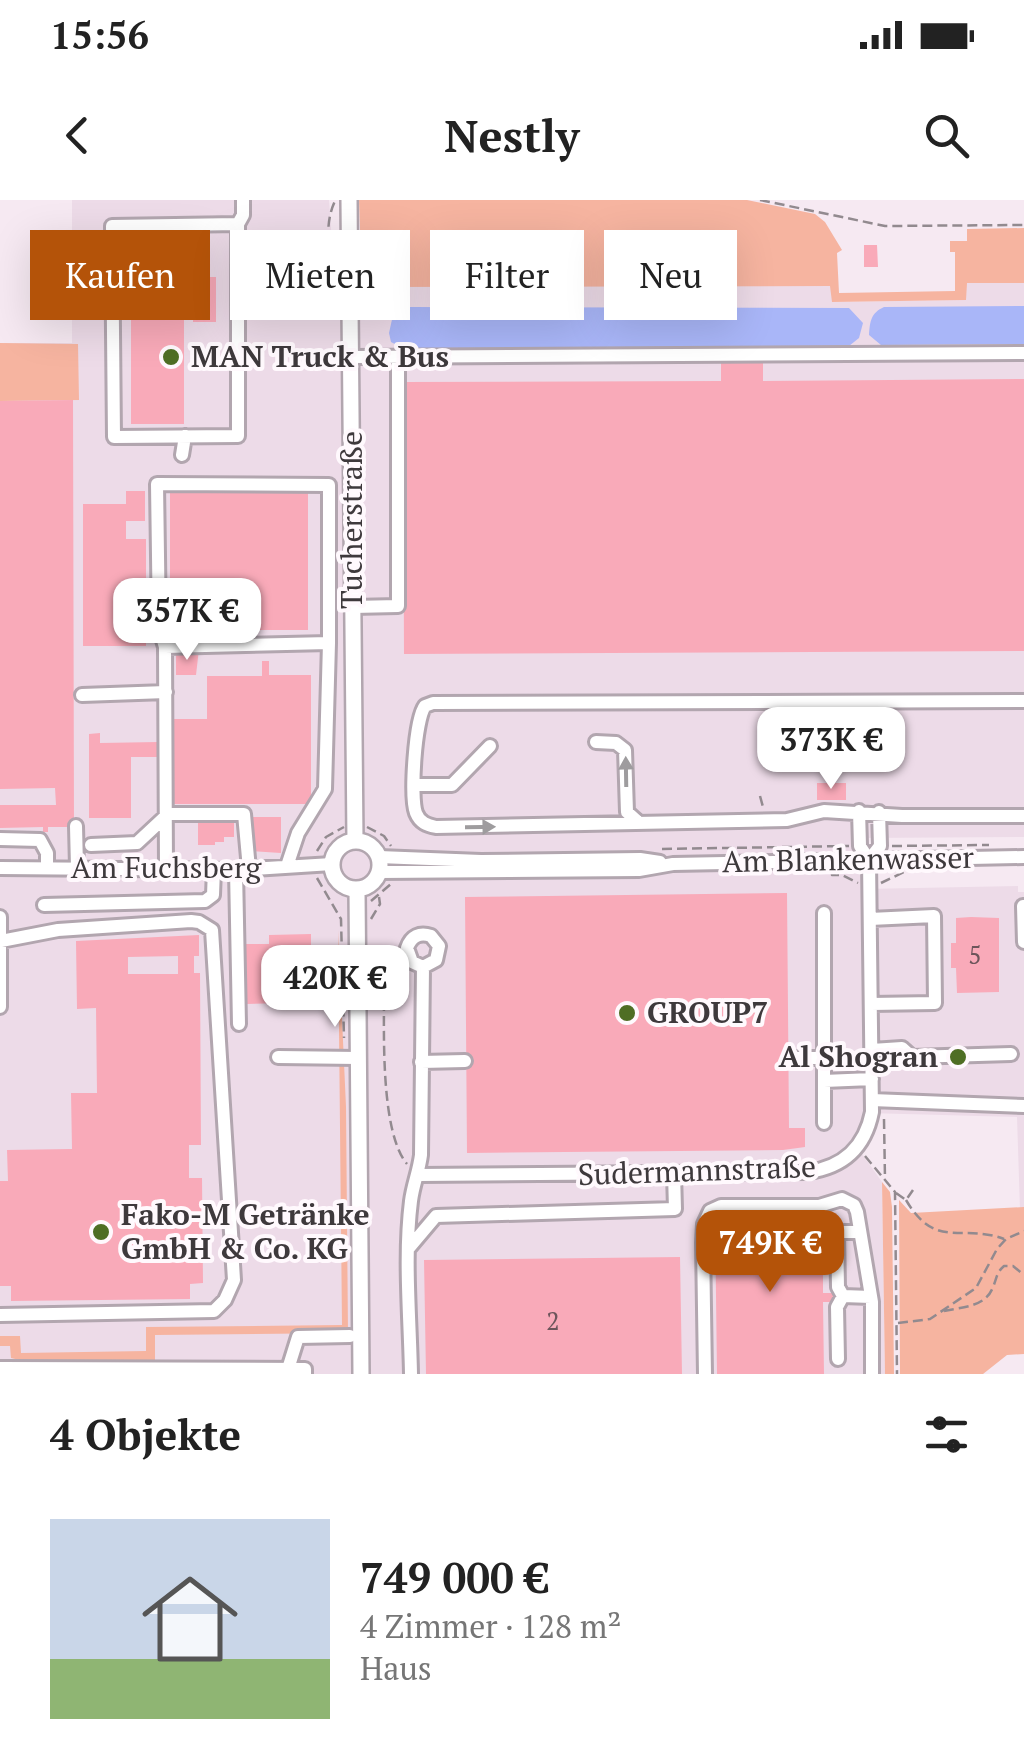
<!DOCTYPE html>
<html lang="de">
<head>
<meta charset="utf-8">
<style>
  :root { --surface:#fff; --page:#f2f2f2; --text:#222; --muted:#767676; --accent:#b45309 }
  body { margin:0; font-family:"PT Serif",serif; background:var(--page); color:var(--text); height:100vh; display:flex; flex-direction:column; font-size:38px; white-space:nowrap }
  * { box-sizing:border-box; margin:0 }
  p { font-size:32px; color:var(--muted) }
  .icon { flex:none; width:55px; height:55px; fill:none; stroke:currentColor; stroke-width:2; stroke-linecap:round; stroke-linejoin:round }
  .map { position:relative; height:1174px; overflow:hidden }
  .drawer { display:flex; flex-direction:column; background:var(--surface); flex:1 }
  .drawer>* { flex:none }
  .banner { position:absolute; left:30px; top:30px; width:965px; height:90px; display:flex; gap:20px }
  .price { position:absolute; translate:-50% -85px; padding:0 22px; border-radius:20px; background:#fff; color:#222; font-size:32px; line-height:65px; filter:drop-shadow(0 2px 5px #0008) }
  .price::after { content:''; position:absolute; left:50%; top:60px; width:30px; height:22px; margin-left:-15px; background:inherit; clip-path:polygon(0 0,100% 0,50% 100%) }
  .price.current { background:var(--accent); color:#fff }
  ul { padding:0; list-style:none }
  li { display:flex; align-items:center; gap:30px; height:250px; padding:0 50px }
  li span { display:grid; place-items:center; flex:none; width:280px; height:200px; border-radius:0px; color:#555 }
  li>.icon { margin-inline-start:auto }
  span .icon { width:120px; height:120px; fill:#fffc; stroke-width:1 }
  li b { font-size:42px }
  h2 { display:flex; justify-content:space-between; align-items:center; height:120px; padding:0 50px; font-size:42px }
  .tag { padding:0 35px; border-radius:0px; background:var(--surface); box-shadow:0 10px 40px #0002; font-size:35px; line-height:90px }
  .tag.current { background:var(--accent); color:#fff }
  .status { display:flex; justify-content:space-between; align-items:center; height:70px; padding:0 50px; background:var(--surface); direction:ltr }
  .status svg { height:28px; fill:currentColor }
  header { display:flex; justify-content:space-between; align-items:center; height:130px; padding:0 50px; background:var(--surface); font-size:45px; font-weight:700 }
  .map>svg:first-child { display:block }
  .built { fill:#eddbe8 }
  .green { fill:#f6b4a0 }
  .water { fill:#a9b6f8 }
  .building { fill:#f9aab9; fill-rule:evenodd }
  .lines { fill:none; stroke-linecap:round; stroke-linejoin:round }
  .minor-casing { stroke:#b2a6af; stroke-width:18 }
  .major-casing { stroke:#b2a6af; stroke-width:20 }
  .path { stroke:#928a8f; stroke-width:2.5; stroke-dasharray:10 5; stroke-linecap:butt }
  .minor { stroke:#fff; stroke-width:12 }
  .major { stroke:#fff; stroke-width:15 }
  .oneway { fill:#9e9c9e }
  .poi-dot { fill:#4f6e24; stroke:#fff9fd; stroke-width:4 }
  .labels { text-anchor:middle; stroke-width:8; stroke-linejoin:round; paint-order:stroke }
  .number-label { font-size:25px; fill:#6d555b }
  .poi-label { font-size:30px; font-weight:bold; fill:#3e393c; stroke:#fff9fd; text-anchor:start }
  .street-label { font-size:30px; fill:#3e393c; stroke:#fff9fd }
</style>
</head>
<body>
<div class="status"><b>15:56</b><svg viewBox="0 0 49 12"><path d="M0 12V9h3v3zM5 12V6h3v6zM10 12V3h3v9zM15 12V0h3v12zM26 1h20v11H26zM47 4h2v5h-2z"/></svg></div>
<header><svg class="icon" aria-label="back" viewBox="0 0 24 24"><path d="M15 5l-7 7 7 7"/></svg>Nestly<svg class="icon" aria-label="search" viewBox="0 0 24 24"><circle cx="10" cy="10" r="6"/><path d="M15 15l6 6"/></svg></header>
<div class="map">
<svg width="1024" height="1174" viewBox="0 0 1024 1174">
  <rect width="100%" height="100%" fill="#f6e9f2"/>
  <path class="built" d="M72,0H329L335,85L831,86L833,102L965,100L966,83H1024V637L863,638L864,689L1018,686V692H1024V1007L1020,1010L1017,917L867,913L855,944L882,982L885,1174H0V143H72Z"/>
  <path class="green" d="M359,0H747L815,14L825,22L842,50L837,53L839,93L955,91V52H950V41H967V29L1024,28V83H967L966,100L832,102L830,86L362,87Z
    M0,143L78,144L79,200L0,201Z
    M338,730L346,907L348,1133L155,1135V1162L37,1164L11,1158L10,1146H0V1136H20L21,1153L146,1151V1127L342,1125Z
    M882,982L890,992L892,1007L894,1174H885Z
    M899,1000L911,1013L1024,1007V1154L1007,1155L983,1174H900Z"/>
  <path class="water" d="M1024,106V144L881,145L869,135C870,121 871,113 884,107Z
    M407,107L849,108L863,123L859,138L849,146L406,150L391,142L389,133L393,115Z"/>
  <path class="building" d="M131,33H184V92L193,91V77H216V122H193V108H184V224H131Z
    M864,45H877L878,67H864Z
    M721,160H763V181L1024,179V451L404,454L403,182L721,181Z
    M73,200L74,627H48V632H43V627L0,628V605H56L55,588L0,589V201Z
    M170,288H308V430H208V437H191V430H170Z
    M126,291H145V321H126V339H146V446H83V304H126Z
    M199,449L196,475H176V455L187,454V450Z
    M262,461H269V475H311V604H174L173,519H207V476H262Z
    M771,515H800L801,529H771Z
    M100,533V543L158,542V557H131V618H89V534Z
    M817,583H846V600H817Z
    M252,617H281V653L252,651Z
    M198,618H234V637H224V642H215V645H198Z
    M787,693L789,928H805V947L783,950L467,953L465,697Z
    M971,717L999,718V792L957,793L956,768H951V743H956V718Z
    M311,734V777H285V803L246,804L245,744H269V735Z
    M199,735V756H194V773H200L201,945H189V978H202L203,1083L190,1084V1099L11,1101V1086H0V981H8L7,950L72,949L71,893H97L96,808L77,809L76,741ZM178,756V774H128V757Z
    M823,1016V1029H835V1034H823V1093H836V1102H823L824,1174H717L715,1017Z
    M680,1057L682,1174H426L424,1060Z"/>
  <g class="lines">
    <defs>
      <path id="minor" d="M238,24V236L114,237L112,26Z
        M238,24L243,15V0
        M351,157L1024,153
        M182,255L185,236
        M353,407L398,406V157
        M165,447L329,443V285L157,284L159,427L165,447L166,667
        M82,495L166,492
        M1024,501L433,503L425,506C415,519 410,597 416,613C420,623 427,625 436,627L787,620L824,611L902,616H1024
        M596,542L616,543L625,550L627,612L637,621
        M415,585H452L490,546
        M859,611L860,646L869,660
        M166,614H244L249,669
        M76,626L77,667
        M0,639L40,640L47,653V668
        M91,645L137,643L166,616
        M379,657L481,661L640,659L660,662
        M869,660L880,646L879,612
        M287,666L298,633L325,589L329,443
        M0,668L236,670L332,664
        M236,670L239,824
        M379,672L639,670L673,664L1024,657
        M44,705L205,701L213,695L214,669
        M1023,706L1024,742
        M0,717V807
        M870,719L934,716L935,803L871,804
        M872,850L902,848L912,857L1011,854
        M278,857L358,858
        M790,858H824
        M421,862L465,861
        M824,881L872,879
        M872,900L1024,906
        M824,923V713
        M419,975L808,972C844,967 865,947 872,912L869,660
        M860,1032H837L838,1087L843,1096L871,1097
        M409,1048L436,1016L675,1009L674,973
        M0,1115L214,1111L225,1100L234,1080L212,730L199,722L191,721L58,730L1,741
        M838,1159L837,1107L843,1096
        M0,1168L305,1169V1174
        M288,1169L298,1137L350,1136
        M411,1174C410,1117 404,1057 411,1001C413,985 419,971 421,955L423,767L412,762L407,748C411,736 420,732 431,736L439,746L436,760L423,767
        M705,1174L703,1043L704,1024L710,1011L721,1006H819L842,999L854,1005L857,1012L872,1102V1174"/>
      <path id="major" d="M349,0L355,641
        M332 665a24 24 0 1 1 48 0a24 24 0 1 1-48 0Z
        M357,690L361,1174"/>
    </defs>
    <use href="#minor" class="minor-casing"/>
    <use href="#major" class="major-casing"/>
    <path class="path" d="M760,0L885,26L1024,25
      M335,71C327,49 325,22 335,1
      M760,596L763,607
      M367,627L384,636L391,646
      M892,646L989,645
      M662,649L849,646
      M317,651L326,637L344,627
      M832,672V675H842L858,683
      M317,678L341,719L344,838
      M881,683L904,672
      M371,701L391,684
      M371,719L380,704L379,697
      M373,796L384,797C384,837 381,933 407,964
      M884,919L885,979
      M865,956L895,992L897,1174
      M896,993L906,1000L913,990
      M906,1000C936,1051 962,1023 1004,1039
      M944,1111C962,1107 986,1107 993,1087C997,1078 996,1073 1004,1066H1013L1024,1075
      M898,1123L930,1119L976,1088L997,1049L1006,1039L1024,1031"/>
    <use href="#minor" class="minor"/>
    <use href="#major" class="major"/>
  </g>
  <defs><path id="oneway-solid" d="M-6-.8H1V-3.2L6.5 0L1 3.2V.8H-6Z" transform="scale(2.5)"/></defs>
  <g class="oneway">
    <use href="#oneway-solid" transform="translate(626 572) rotate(-91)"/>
    <use href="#oneway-solid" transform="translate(480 627) rotate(-1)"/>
  </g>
  <g class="poi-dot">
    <circle cx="171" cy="157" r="10"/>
    <circle cx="627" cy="813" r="10"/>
    <circle cx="958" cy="857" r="10"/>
    <circle cx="101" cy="1032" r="10"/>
  </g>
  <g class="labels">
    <g class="number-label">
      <text x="975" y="764">5</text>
      <text x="553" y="1130">2</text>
    </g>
    <g class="poi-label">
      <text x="191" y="167">MAN Truck &amp; Bus</text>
      <text x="647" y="823">GROUP7</text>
      <text x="938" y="867" text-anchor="end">Al Shogran</text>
      <text x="121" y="1025">Fako-M Getränke<tspan x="121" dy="34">GmbH &amp; Co. KG</tspan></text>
    </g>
    <g class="street-label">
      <text transform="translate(352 320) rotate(-90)" y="10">Tucherstraße</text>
      <text transform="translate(848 660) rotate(-1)" y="10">Am Blankenwasser</text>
      <text x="166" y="678">Am Fuchsberg</text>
      <text transform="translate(697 971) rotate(-2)" y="10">Sudermannstraße</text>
    </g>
  </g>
</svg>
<b class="price" style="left:187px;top:463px">357K €</b>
<b class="price" style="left:831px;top:592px">373K €</b>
<b class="price" style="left:335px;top:830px">420K €</b>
<b class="price current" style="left:770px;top:1095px">749K €</b>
<div class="banner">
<a class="tag current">Kaufen</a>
<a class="tag">Mieten</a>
<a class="tag">Filter</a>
<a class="tag">Neu</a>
</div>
</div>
<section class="drawer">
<h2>4 Objekte<svg class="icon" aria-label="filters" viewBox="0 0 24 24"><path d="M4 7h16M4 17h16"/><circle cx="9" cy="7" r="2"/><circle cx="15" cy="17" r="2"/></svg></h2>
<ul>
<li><span style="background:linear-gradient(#c9d6e8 70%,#8fb573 0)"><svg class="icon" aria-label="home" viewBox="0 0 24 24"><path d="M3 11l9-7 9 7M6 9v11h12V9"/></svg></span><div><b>749 000 €</b><p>4 Zimmer · 128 m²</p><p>Haus</p></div></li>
</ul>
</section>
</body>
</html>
